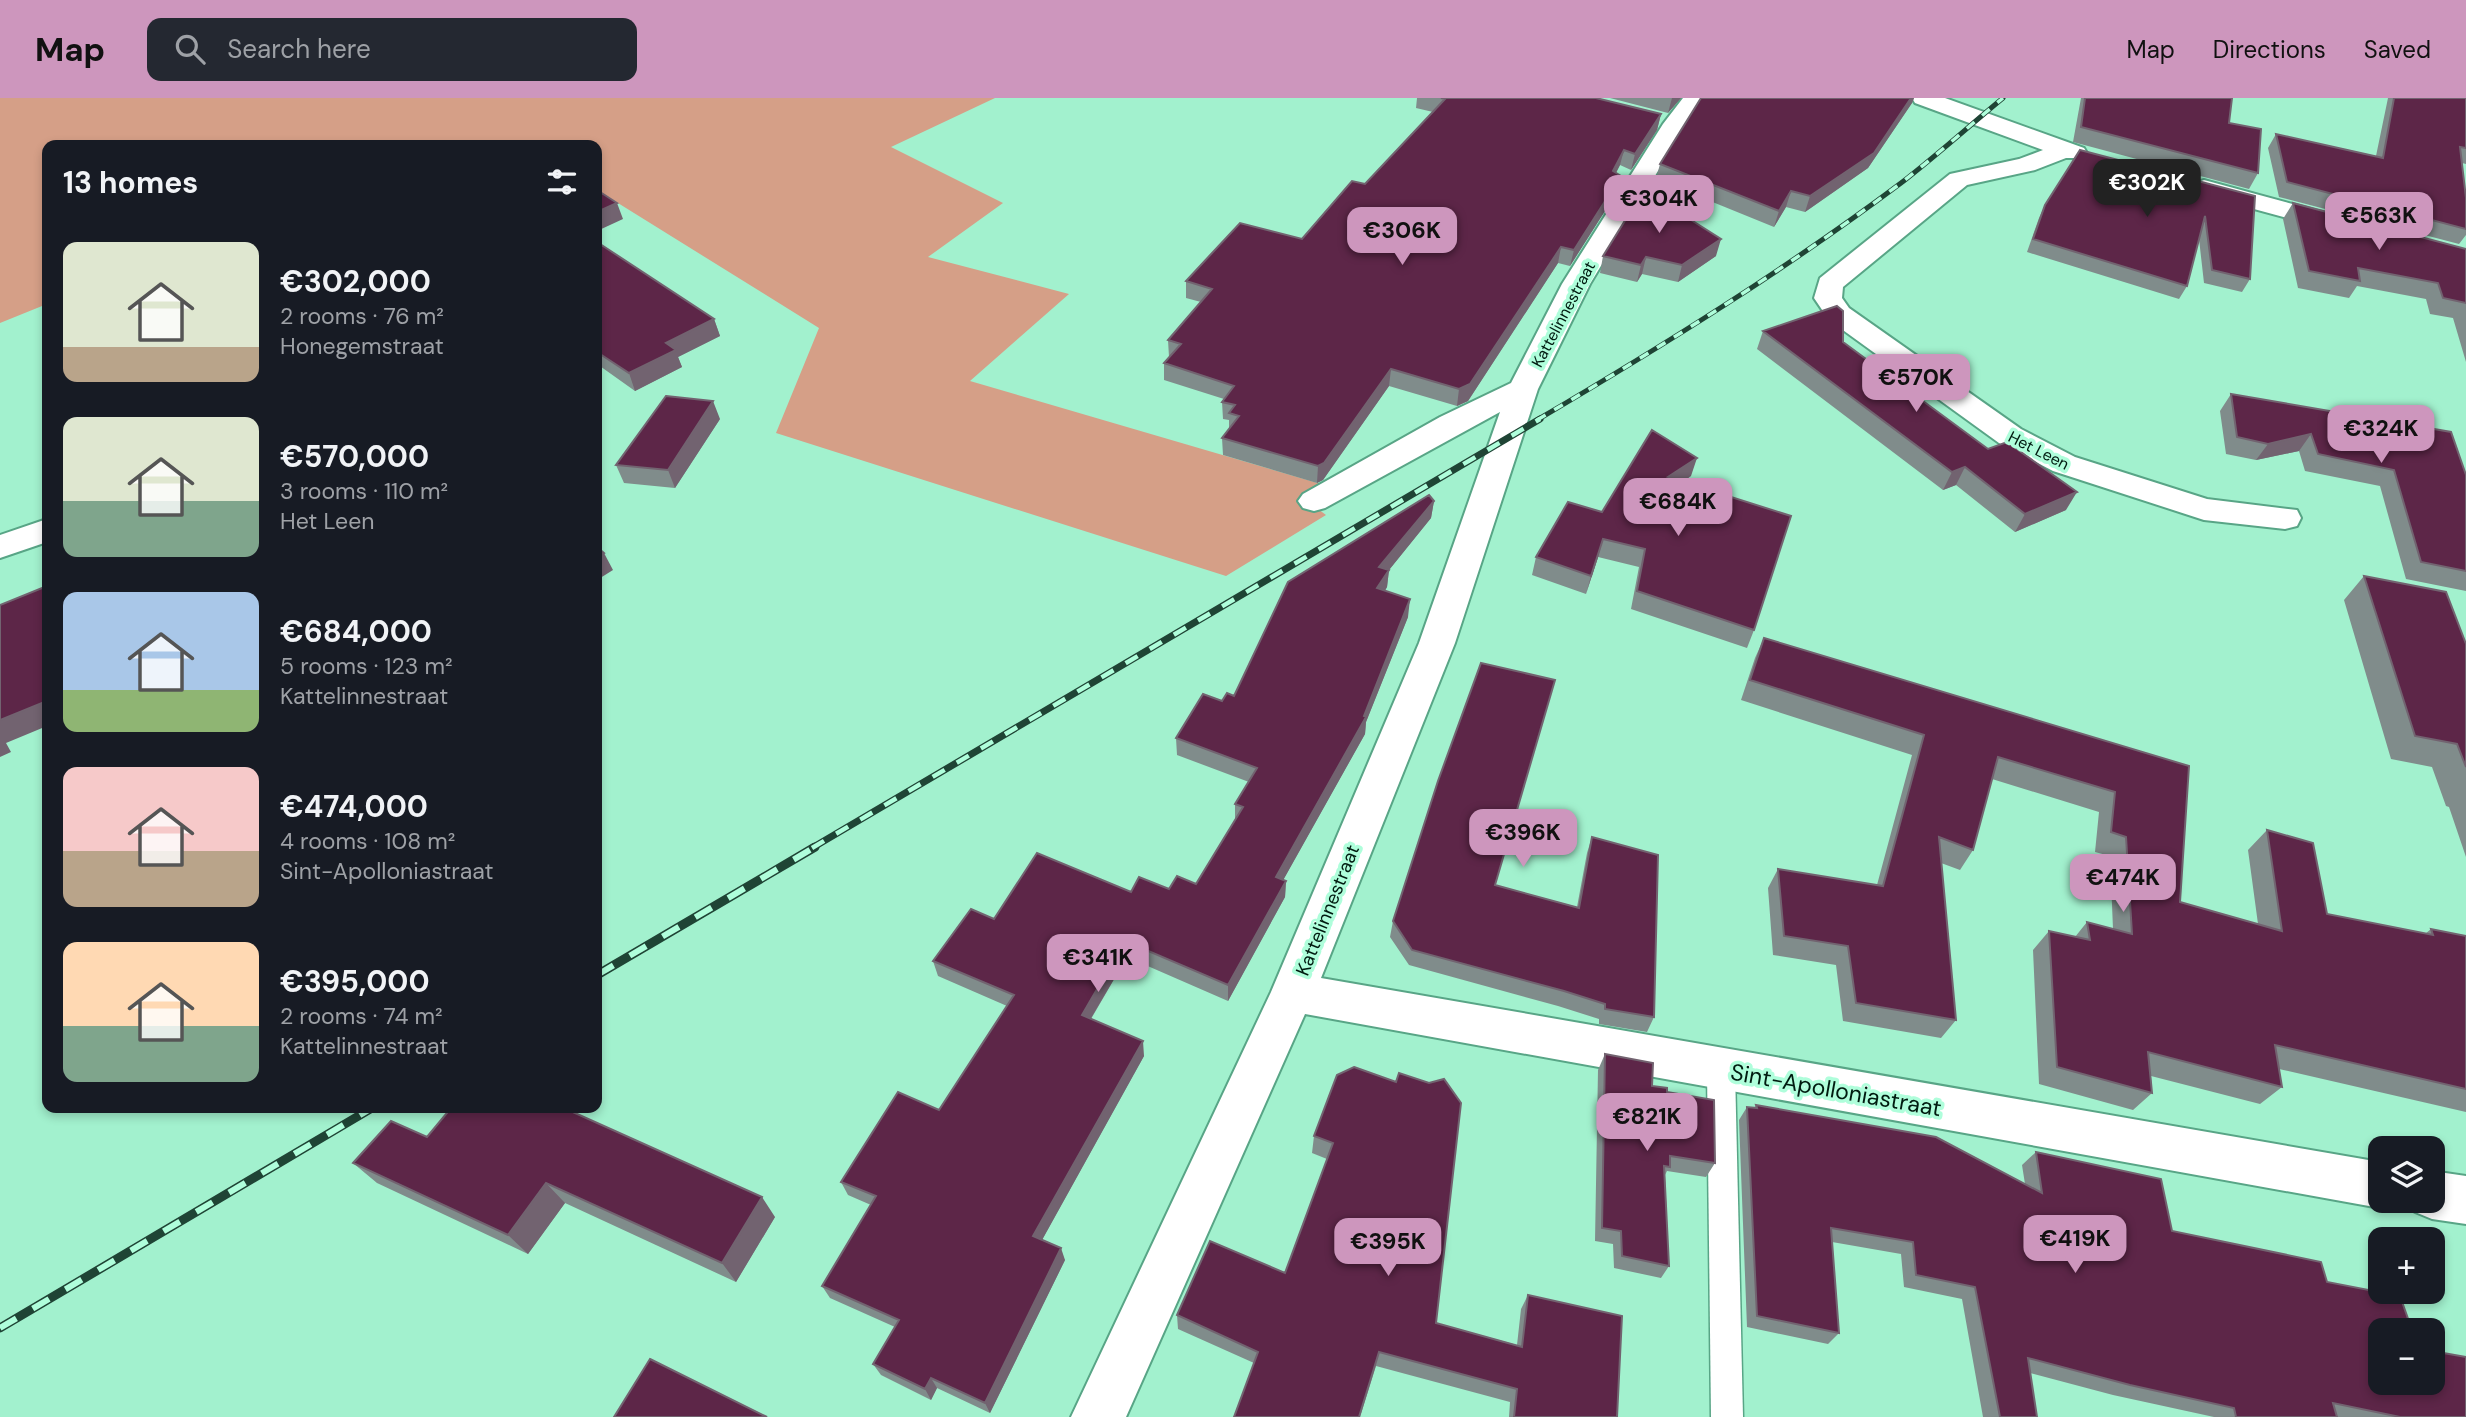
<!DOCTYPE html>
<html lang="en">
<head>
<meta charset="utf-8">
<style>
  :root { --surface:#171b24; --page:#242831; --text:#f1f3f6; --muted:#9ea1a6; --accent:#cd96bd }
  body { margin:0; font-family:"DM Sans",sans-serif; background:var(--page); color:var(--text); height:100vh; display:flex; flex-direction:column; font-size:26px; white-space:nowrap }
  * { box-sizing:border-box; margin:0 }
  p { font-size:23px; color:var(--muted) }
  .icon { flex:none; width:38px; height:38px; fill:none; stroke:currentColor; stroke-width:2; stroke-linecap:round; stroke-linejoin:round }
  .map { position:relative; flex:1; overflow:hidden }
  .panel { position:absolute; left:42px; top:42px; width:560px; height:973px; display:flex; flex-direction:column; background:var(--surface); border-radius:14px; box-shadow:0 4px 10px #0003 }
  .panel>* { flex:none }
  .buttons { position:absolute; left:2368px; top:1038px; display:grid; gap:14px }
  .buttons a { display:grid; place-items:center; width:77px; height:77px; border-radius:14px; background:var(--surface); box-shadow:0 4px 10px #0003; font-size:35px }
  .price { position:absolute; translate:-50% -60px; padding:0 16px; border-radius:14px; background:var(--accent); color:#111; font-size:23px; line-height:46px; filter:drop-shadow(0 2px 4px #0008) }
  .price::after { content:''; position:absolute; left:50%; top:42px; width:21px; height:16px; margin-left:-10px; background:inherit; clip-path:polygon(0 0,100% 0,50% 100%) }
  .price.selected { background:#222; color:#fff }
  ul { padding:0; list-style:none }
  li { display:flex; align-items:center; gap:21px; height:175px; padding:0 21px }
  li span { display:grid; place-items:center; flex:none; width:196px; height:140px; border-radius:14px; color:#555 }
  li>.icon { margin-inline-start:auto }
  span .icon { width:84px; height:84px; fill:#fffc; stroke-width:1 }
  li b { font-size:30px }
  h2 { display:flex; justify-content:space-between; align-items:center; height:84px; padding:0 21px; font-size:30px }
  header { display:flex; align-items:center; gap:42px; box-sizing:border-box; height:98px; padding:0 35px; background:var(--accent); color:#111 }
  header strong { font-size:33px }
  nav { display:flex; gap:38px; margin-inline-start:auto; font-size:24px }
  .search { width:490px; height:63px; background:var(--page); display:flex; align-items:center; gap:18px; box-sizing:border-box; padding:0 24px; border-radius:14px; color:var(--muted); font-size:26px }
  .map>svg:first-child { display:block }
  .green { fill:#d59f87 }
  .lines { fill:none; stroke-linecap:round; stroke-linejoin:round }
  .lane-casing { stroke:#58a586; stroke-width:3 }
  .street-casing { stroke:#58a586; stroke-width:4 }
  .lane { fill:#fff; fill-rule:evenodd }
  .street { fill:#fff; fill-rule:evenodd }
  .rail-far2-casing { stroke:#1f4435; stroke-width:5 }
  .rail-far1-casing { stroke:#1f4435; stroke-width:7 }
  .rail-casing { stroke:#1f4435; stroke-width:9 }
  .rail-far2 { stroke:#affedb; stroke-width:3.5; stroke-dasharray:10; stroke-linecap:butt }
  .rail-far1 { stroke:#affedb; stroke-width:4.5; stroke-dasharray:14; stroke-linecap:butt }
  .rail { stroke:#affedb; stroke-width:6; stroke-dasharray:19; stroke-linecap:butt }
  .wall { fill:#808c8b }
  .shaded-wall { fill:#726370 }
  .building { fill:#5d2648; stroke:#726370; stroke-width:2 }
  .labels { text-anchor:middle; stroke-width:7; stroke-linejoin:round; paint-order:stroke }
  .far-street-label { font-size:16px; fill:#001b10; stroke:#affedb }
  .street-label { font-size:19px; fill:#001b10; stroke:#affedb }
  .near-street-label { font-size:23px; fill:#001b10; stroke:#affedb }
</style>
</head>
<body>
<header>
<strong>Map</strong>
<div class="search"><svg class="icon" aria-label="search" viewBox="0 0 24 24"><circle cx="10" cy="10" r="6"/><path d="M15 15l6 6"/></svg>Search here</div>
<nav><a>Map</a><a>Directions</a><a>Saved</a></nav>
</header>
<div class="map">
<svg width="2466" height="1319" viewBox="0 0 2466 1319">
  <rect width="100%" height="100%" fill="#a2f1ce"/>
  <path class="green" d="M0,0H995L891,49L1003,105L928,159L1069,196L970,283L1321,386L1302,399L1326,417L1226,478L776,335L819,230L597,92V47H527L518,42L500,47H47V206L0,225Z"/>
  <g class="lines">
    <defs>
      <path id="lane" d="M1721,960L1731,963L1735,972L1743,1319H1711L1707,972L1711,963Z"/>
      <path id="street" d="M1683,0H1706L1685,28L1590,186L1538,291L1455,545L1321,880L2380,1064V1102L2397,1104L2380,1110L1305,916L1126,1319H1071L1271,894L1419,545L1500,314L1325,410L1314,413L1303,410L1298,403L1303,396L1440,319L1511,285L1562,186L1663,26Z
        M1912,0H1945L2084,50L2087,55L2084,60H2066L2035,72L1967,87L1843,189L1842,200L1849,210L2021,331L2075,359L2207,401L2297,412L2301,420L2297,428L2285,431L2204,422L2053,373L1999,345L1829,222L1814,200L1820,180L1950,76L2019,61L2043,52L1915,5Z
        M2204,82L2348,121L2352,126L2348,131L2339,134L2195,95L2191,90L2195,85Z
        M47,421V444L0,460V437Z
        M2432,1073L2466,1078V1126L2432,1121L2415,1114L2410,1102H2432Z"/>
    </defs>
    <use href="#lane" class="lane-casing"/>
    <use href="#street" class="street-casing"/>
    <use href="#lane" class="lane"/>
    <use href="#street" class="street"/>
    <defs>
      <path id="rail-far2" d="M1537,322C1661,249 1785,172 1901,85C1936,58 1969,28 2003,0"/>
      <path id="rail-far1" d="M812,750L1540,321"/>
      <path id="rail" d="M597,877L815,749
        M0,1230L372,1010"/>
    </defs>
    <use href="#rail-far2" class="rail-far2-casing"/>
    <use href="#rail-far1" class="rail-far1-casing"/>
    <use href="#rail" class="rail-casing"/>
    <use href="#rail-far2" class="rail-far2"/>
    <use href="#rail-far1" class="rail-far1"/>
    <use href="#rail" class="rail"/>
  </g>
  <path class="wall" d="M1417,0H1596L1661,16L1657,32L1631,72L1620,67L1616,75L1621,78L1617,94L1570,168L1558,165L1468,303L1457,308L1389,288L1323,382L1317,385L1223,357L1222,340L1229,331V322L1223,321L1222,304L1224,301L1164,282V265L1169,259L1168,242L1201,204L1186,200V183L1302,141L1365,86L1433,14L1416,10Z
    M1610,0H1681L1668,15Z
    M1701,0H1914L1912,5L1868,70L1805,114L1786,109L1774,129L1656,81L1660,66Z
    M2081,0H2232L2229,25L2258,75L2249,91L2073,44Z
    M2388,0H2466V66L2462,65L2466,100V137L2459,146L2279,99L2268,50L2276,36L2376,58Z
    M2255,98L2250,181L2242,194L2204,185L2199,141L2187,188L2179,201L2027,154L2039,120L2045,107Z
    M2293,105L2466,151V264L2453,220L2430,216L2426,201L2357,188L2349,200L2298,190L2283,121Z
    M597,144L714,221L720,238L678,259L682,269L635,293L597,266Z
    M1603,158H1716L1678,184L1642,176L1637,184L1600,175Z
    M1763,233L1843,244L2066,412L2015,434L1956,387L1943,392L1757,251Z
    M2231,296L2466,377V493L2406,481L2380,388L2305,373L2299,353L2256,362L2226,356L2220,313Z
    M720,321L675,390L624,385L616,367Z
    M1691,378L1683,384L1754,532L1747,550L1631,511L1639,469L1598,459L1586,496L1532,477L1536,459L1602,414Z
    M1434,403L1431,420L1389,472L1387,489L1385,493L1408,519L1366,624L1365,636L1283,782L1286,783L1285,799L1228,903L1127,859L1091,921L1144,958L1042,1142L1065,1162L990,1315L937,1290L931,1302L881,1277L873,1266L895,1229L830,1200L822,1188L871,1107L848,1097L841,1084L939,1012L1007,908L938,878L933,863L994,821L1131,794L1169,791L1196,786L1235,722V706L1249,684L1177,657L1176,640L1222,603L1234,598Z
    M2364,478L2466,546V759L2449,709L2446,708L2432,669L2391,661L2344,502Z
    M1764,540L2189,668L2180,804L2258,826L2248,752L2267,732L2327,816L2425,836L2431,831L2466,838V1014L2279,971L2282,989L2260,1006L2151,978L2152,995L2133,1012L2039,986L2033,852L2049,833L2075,839L2087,824L2113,831L2110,758L2095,754L2099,714L1992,681L1973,752L1960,772L1941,765L1956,922L1941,940L1843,923L1836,867L1773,857L1768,790L1778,771L1877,787L1912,657L1741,602L1755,560Z
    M1592,739L1654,919L1647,934L1599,926V921L1558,908L1409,867L1390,839L1393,823L1495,787L1577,809L1587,755Z
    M1605,956L1652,988L1667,994L1715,1065L1706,1079L1667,1073L1665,1077L1669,1168L1661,1180L1614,1170L1613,1146L1595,1143L1598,972Z
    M1337,977L1436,1225L1517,1247L1521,1211L1528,1197L1617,1319H1509L1510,1304L1376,1268L1360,1319H1234L1254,1265L1178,1231L1177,1217L1285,1175L1327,1061L1312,1055L1314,1038Z
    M1756,1007L2025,1086L2022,1067L2036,1054L2172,1133L2327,1184L2380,1232L2466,1319H2214L2113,1297L2030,1275L2037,1319H1983L1962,1201L1904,1189L1901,1156L1832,1144L1839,1235L1828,1246L1747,1229L1739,1022L1747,1009L1755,1010Z
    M427,1039L775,1119L736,1184L565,1105L528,1156L377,1085L353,1065Z"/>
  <path class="shaded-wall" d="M1672,0H1681L1668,15Z
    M1911,0H1914L1912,5L1868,70L1805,114L1810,98Z
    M1661,16L1657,32L1631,72L1635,56Z
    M1624,52L1620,67L1609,88L1613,73Z
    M1621,78L1617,94L1570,168L1574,152Z
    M1791,93L1786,109L1774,129L1779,113Z
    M617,105L623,121L597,133V114Z
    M1721,141L1716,158L1678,184L1682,167Z
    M1561,149L1558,165L1468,303L1457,308L1459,291Z
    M1646,159L1642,176L1637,184L1641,167Z
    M714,221L720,238L678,259L682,269L635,293L629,275L666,245Z
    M1391,271L1389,288L1323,382L1317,385L1318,368Z
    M713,303L720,321L675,390L668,372Z
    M2311,336L2299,353L2256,362L2268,346Z
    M1697,360L1691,378L1663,397L1668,379Z
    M1965,369L1956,387L1943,392L1952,374Z
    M2077,394L2066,412L2015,434L2025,416Z
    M1434,403L1431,420L1389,472L1387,489L1375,508L1379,469Z
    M1603,441L1598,459L1586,496L1591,478Z
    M604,455L613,472L597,482V459Z
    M1410,501L1408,519L1366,624L1365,636L1276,795V779L1364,618Z
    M47,603V628L6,645L11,654L0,659V622Z
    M1286,783L1285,799L1228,903V887Z
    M1125,843L1127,859L1084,932L1082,917Z
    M1143,943L1144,958L1037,1151L1033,1138Z
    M546,1085L565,1105L528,1156L508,1137Z
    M762,1099L775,1119L736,1184L722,1165Z
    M1061,1150L1065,1162L990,1315L985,1305Z
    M931,1280L937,1290L931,1302L925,1291Z"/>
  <path class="building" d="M1441,0H1596L1661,16L1635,56L1624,52L1613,73L1621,78L1574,152L1561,149L1470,286L1459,291L1391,271L1324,365L1318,368L1222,340L1239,318L1229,315L1235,307L1222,304L1234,288L1164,265L1181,246L1168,242L1212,191L1186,183L1240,125L1302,141L1352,83L1365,86L1445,1Z
    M1701,0H1911L1874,55L1810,98L1791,93L1779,113L1660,66Z
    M2085,0H2232L2229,25L2261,31L2258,75L2081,29Z
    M2394,0H2466V50L2460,49L2466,100V131L2287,84L2276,36L2383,60Z
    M2080,52L2255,98L2250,181L2212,172L2205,118L2187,188L2033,141L2045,107Z
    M597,92L617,105L597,114Z
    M1644,92L1721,141L1682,167L1646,159L1641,167L1603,158Z
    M2293,105L2466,151V205L2443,200L2438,185L2358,170L2360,183L2309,173Z
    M597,144L714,221L666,245L676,252L629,275L597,254Z
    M1837,208L1843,213V244L1988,351L2007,344L2077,394L2025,416L1965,369L1952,374L1763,233Z
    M2231,296L2451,334L2466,377V473L2421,464L2394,372L2318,356L2311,336L2268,346L2237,339Z
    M666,298L713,303L668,372L616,367Z
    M1652,332L1697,360L1668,379L1791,418L1754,532L1637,493L1645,451L1603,441L1591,478L1536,459L1568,404L1602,414Z
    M1429,397L1434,403L1379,469L1389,472L1377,490L1410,501L1364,618L1366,619L1276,779L1286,783L1228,887L1125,843L1082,917L1143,943L1033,1138L1061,1150L985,1305L931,1280L925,1291L873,1266L899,1222L822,1188L876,1098L841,1084L898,994L939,1012L1014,897L933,863L971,811L994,821L1037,755L1131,794L1139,779L1169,791L1177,778L1196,786L1243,709L1235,706L1257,670L1176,640L1203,596L1222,603L1227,595L1234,598L1288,484Z
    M597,449L604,455L597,459Z
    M2364,478L2446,494L2466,546V669L2457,646L2415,638Z
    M47,488V603L0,622V507Z
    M1764,540L2189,668L2180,804L2282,833L2267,732L2313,745L2327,816L2433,837L2431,831L2466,838V991L2275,947L2282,989L2148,954L2152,995L2057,969L2049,833L2090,842L2087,824L2132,836L2126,739L2111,734L2115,694L1998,659L1973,752L1939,739L1956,922L1856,905L1848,848L1784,838L1778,771L1883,788L1924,637L1750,582Z
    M1481,565L1555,582L1495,787L1579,810L1592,739L1658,757L1654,919L1605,911V906L1564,893L1412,852L1393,823L1438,683Z
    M1605,956L1653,965L1652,988L1667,990V994L1714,1002L1715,1065L1670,1058V1069L1664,1068L1669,1168L1622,1158L1621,1133L1602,1130Z
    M1354,969L1396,984L1399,975L1429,985L1444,981L1461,1005L1436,1225L1522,1249L1528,1197L1622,1218L1617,1319H1514L1517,1291L1379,1254L1359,1319H1234L1258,1254L1177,1217L1210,1143L1285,1175L1333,1045L1314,1038L1337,977Z
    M1756,1007L1936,1039L2042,1095L2036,1054L2161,1081L2172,1133L2321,1164L2327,1184L2400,1198L2412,1232H2380V1284H2432V1253L2466,1259V1319H2400L2333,1305L2337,1319H2236L2234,1310L2130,1287L2028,1260L2037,1319H2000L1975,1189L1916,1177L1913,1144L1831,1130L1839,1235L1757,1218L1747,1009L1757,1010Z
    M451,1010H564L762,1099L722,1165L546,1085L508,1137L353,1065L391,1023L427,1039Z
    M650,1261L767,1319H614Z"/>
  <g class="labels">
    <g class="far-street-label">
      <text transform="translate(1563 216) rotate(-62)" y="6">Kattelinnestraat</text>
      <text transform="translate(2039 352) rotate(27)" y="6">Het Leen</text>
    </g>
    <g class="street-label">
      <text transform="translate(1327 812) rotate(-68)" y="7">Kattelinnestraat</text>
    </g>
    <g class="near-street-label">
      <text transform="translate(1836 992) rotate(10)" y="8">Sint-Apolloniastraat</text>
    </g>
  </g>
</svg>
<div class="buttons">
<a><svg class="icon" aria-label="layers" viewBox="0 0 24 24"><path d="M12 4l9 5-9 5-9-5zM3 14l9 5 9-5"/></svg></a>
<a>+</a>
<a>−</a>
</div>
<b class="price selected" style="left:2147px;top:121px">€302K</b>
<b class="price" style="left:1659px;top:137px">€304K</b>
<b class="price" style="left:2379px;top:154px">€563K</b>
<b class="price" style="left:1402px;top:169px">€306K</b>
<b class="price" style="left:1916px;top:316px">€570K</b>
<b class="price" style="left:2381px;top:367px">€324K</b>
<b class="price" style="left:1678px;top:440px">€684K</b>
<b class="price" style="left:1523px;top:771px">€396K</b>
<b class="price" style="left:2123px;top:816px">€474K</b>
<b class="price" style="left:1098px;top:896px">€341K</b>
<b class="price" style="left:1647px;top:1055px">€821K</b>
<b class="price" style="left:2075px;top:1177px">€419K</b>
<b class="price" style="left:1388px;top:1180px">€395K</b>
<section class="panel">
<h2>13 homes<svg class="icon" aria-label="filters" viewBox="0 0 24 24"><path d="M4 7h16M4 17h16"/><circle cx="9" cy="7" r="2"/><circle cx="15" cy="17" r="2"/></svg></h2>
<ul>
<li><span style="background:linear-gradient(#dfe7d0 75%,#b9a48a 0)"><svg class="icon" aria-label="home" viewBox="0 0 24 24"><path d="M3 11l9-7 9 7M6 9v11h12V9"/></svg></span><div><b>€302,000</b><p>2 rooms · 76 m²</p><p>Honegemstraat</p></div></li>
<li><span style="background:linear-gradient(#dfe7d0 60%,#7fa58c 0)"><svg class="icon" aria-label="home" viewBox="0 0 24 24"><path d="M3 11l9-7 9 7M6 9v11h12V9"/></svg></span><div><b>€570,000</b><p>3 rooms · 110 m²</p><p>Het Leen</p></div></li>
<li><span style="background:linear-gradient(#a9c7e8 70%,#8fb573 0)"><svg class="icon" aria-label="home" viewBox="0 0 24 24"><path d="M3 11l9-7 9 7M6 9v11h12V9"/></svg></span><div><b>€684,000</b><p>5 rooms · 123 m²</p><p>Kattelinnestraat</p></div></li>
<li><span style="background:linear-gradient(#f6c9c9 60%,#b9a48a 0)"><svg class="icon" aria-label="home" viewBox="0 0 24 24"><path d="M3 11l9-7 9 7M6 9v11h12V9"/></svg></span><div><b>€474,000</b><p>4 rooms · 108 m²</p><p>Sint-Apolloniastraat</p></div></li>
<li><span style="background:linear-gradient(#ffd9b3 60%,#7fa58c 0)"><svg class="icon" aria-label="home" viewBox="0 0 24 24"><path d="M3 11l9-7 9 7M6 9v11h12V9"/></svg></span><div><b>€395,000</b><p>2 rooms · 74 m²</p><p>Kattelinnestraat</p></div></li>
</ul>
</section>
</div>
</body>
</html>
